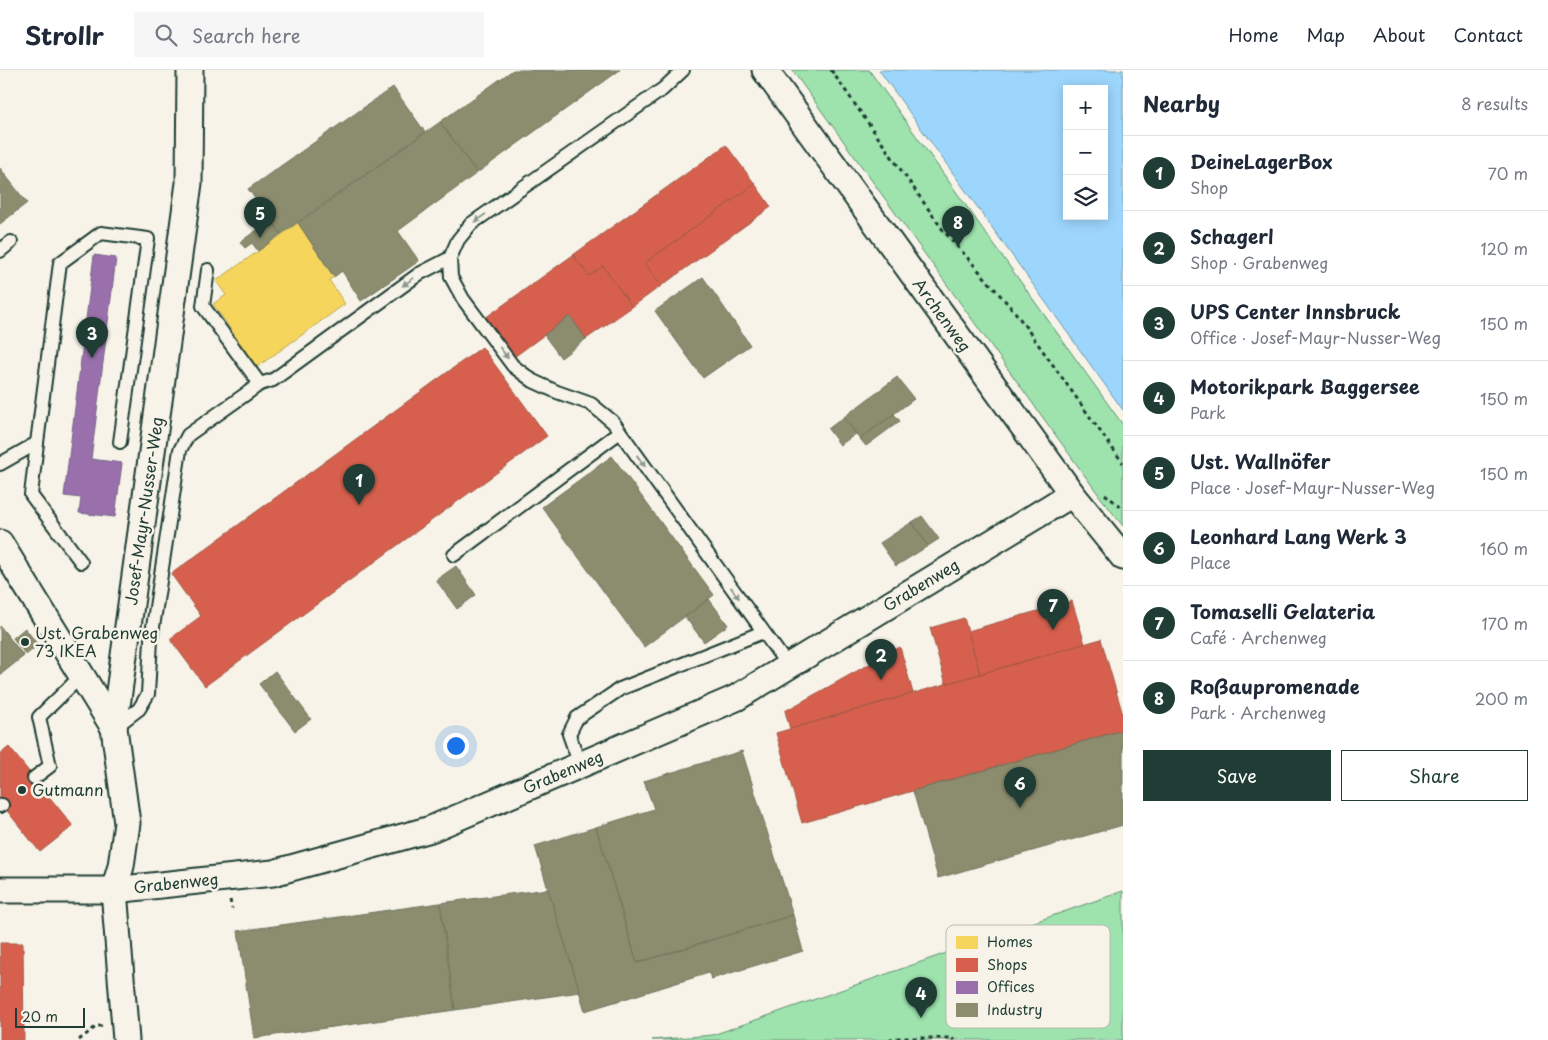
<!DOCTYPE html>
<meta charset="utf-8">
<style>
:root{--surface:#fff;--page:#f6f6f7;--text:#1f2937;--muted:#747a83;--line:#e0e1e3;--accent:#1f3d34}
body{margin:0;font-family:"Playpen Sans",sans-serif;background:var(--page);color:var(--text)}
.controls{position:absolute;right:15px;top:15px;display:grid;overflow:hidden;border-radius:0px;box-shadow:0 2px 12px #0003}
.controls button{width:45px;height:45px;display:grid;place-items:center;padding:0;border:0;border-bottom:1px solid var(--line);background:var(--surface);color:var(--text);font:25px sans-serif}
.scale{position:absolute;left:15px;bottom:12px;width:70px;box-sizing:border-box;padding-left:5px;border:2px solid #1f3d34;border-top:0;font-size:14px;line-height:18px;white-space:nowrap;color:#1f3d34;-webkit-text-stroke:4px #f7f3e8;paint-order:stroke}
.you{position:absolute;left:455px;top:675px;width:18px;height:18px;margin:-12px;border:4px solid #fff;border-radius:50%;background:#1a73e8;box-shadow:0 0 0 8px #1a73e833}
.badge{display:grid;place-items:center;width:32px;height:32px;border-radius:50%;background:var(--accent);color:#fff;font-size:16px;font-weight:700}
.pin{position:absolute;translate:-50% -41px;filter:drop-shadow(0 1px 2px #0008)}
.pin::after{content:'';position:absolute;top:26px;width:18px;height:15px;background:inherit;clip-path:polygon(0 0,100% 0,50% 100%)}
.list{margin:0;padding:0;list-style:none}
h2{display:flex;justify-content:space-between;align-items:center;height:65px;margin:0;padding:0 20px;font-size:21px}
h2 small{font-size:16px;font-weight:400;color:var(--muted)}
.list li{display:grid;grid-template-columns:32px 1fr auto;gap:15px;align-items:center;box-sizing:border-box;height:75px;padding:0 20px;border-top:1px solid var(--line)}
.list b{display:block;font-size:19px;white-space:nowrap}
.list p{margin:0;font-size:16px;white-space:nowrap;color:var(--muted)}
.list em{font-size:16px;font-style:normal;color:var(--muted)}
.actions{display:flex;gap:10px;padding:15px 20px}
.actions a{flex:1;padding:11px 0;border:1px solid var(--accent);border-radius:0px;text-align:center;font-size:18px;color:var(--accent)}
.actions .main{background:var(--accent);color:#fff}
.icon{flex:none;width:28px;height:28px;fill:none;stroke:currentColor;stroke-width:2;stroke-linecap:round;stroke-linejoin:round}
.map{position:relative;flex:none;width:1123px;height:970px;overflow:hidden}
header{display:flex;align-items:center;gap:30px;box-sizing:border-box;height:70px;padding:0 25px;background:var(--surface);border-bottom:1px solid var(--line)}
header strong{font-size:24px}
nav{display:flex;gap:28px;margin-inline-start:auto;font-size:18px}
.search{width:350px;height:45px;background:var(--page);display:flex;align-items:center;gap:12px;box-sizing:border-box;padding:0 18px;border-radius:0px;color:var(--muted);font-size:19px}
main{display:flex}
aside{flex:1;background:var(--surface)}
.map>svg:first-child{display:block}
.green{fill:#9ee2ad;stroke:#5e9070}
.water{fill:#9dd6fd;stroke:#6b99ad;fill-rule:evenodd}
.homes{fill:#f6d55c;stroke:#b6a750}
.shops{fill:#d6604d;stroke:#9f5646}
.offices{fill:#9970ab;stroke:#746187}
.industry{fill:#8c8c6e;stroke:#6b745d}
.lines{fill:none;stroke-linecap:round;stroke-linejoin:round}
.service-casing{stroke:#1f3d34;stroke-width:16}
.minor-casing{stroke:#1f3d34;stroke-width:29}
.path{stroke:#1f3d34;stroke-width:3;stroke-dasharray:4 4;stroke-linecap:butt}
.service{stroke:#f7f3e8;stroke-width:12}
.minor{stroke:#f7f3e8;stroke-width:25}
.oneway{fill:#8b988e}
.poi-dot{fill:#1f3d34;stroke:#f7f3e8;stroke-width:2}
.labels{text-anchor:middle;stroke-width:5;stroke-linejoin:round;paint-order:stroke}
.street-label{font-size:16px;fill:#1f3d34;stroke:#f7f3e8}
.poi-label{font-size:16px;fill:#1f3d34;stroke:#f7f3e8;text-anchor:start}
.key{fill:#f7f3e8;stroke:#b6bcb2;stroke-width:1}
.key-label{font-size:14px;fill:#1f3d34}
</style>
<header>
<strong>Strollr</strong>
<div class="search"><svg class="icon" aria-label="search" viewBox="0 0 24 24"><circle cx="10" cy="10" r="6"/><path d="M15 15l6 6"/></svg>Search here</div>
<nav><a>Home</a><a>Map</a><a>About</a><a>Contact</a></nav>
</header>
<main>
<div class="map">
<svg width="1123" height="970" viewBox="0 0 1123 970">
<rect width="100%" height="100%" fill="#f7f3e8"/>
<filter id="ink" filterUnits="userSpaceOnUse"><feTurbulence type="fractalNoise" baseFrequency=".02" numOctaves="2"/><feDisplacementMap in="SourceGraphic" scale="10" xChannelSelector="R" yChannelSelector="G"/><feConvolveMatrix kernelMatrix="1 2 1 2 8 2 1 2 1" color-interpolation-filters="sRGB"/></filter>
<g filter="url(#ink)">
<g class="green">
<path d="M792,0h77l254,355v101l-22,-28z"/>
<path d="M1123,821v149h-471l61,-5z"/>
</g>
<path class="water" d="M879,0h244v340zM1067,19h37v127h-37z"/>
<path class="homes" d="M298,153l36,54 -5,3 16,24 -88,63 -44,-63 13,-9 -10,-14z"/>
<g class="shops">
<path d="M726,75l29,39 -110,79 16,23 -29,21 -29,-41 -14,10 -16,-21z"/>
<path d="M755,114l16,23 -110,79 -16,-23z"/>
<path d="M573,185l16,21 14,-10 29,41 -46,32 -16,-23 -56,41 -29,-39z"/>
<path d="M482,277l65,89 -342,250 -35,-47 31,-23 -30,-42z"/>
<path d="M1072,531l13,43 -105,30 -12,-43z"/>
<path d="M964,548l16,56 -34,10 -16,-56z"/>
<path d="M1101,569l22,76v15l-321,93 -26,-90z"/>
<path d="M900,577l13,46 -123,36 -5,-18z"/>
<path d="M9,677l64,79 -33,26 -40,-50v-48z"/>
<path d="M0,873h23l1,97h-24z"/>
</g>
<path class="offices" d="M94,185l22,3 -25,201 31,4 -7,54 -36,-4 2,-15 -17,-2z"/>
<g class="industry">
<path d="M513,0h107l-143,103 -37,-51z"/>
<path d="M393,17l32,45 -144,102 -33,-45z"/>
<path d="M440,52l37,51 -79,58 21,30 -58,40 -19,-30 -8,6 -36,-54z"/>
<path d="M0,98l27,35 -27,21z"/>
<path d="M271,150l10,14 -23,17 -6,-8 -7,5 -5,-6z"/>
<path d="M703,207l47,68 -47,33 -48,-67z"/>
<path d="M570,246l16,23 -25,19 -17,-23z"/>
<path d="M897,307l17,22 -54,40 -16,-22z"/>
<path d="M894,344l6,7 -34,25 -6,-7z"/>
<path d="M844,347l12,17 -16,11 -12,-16z"/>
<path d="M612,386l102,139 -70,52 -102,-140z"/>
<path d="M922,446l17,23 -11,7 -16,-24z"/>
<path d="M912,452l16,24 -32,20 -16,-23z"/>
<path d="M456,496l20,29 -19,14 -21,-29z"/>
<path d="M709,529l19,26 -24,17 -19,-25z"/>
<path d="M0,556l24,30 -24,19z"/>
<path d="M25,558l13,17 -12,10 -13,-17z"/>
<path d="M275,601l36,48 -16,12 -36,-47z"/>
<path d="M1123,660v95l-185,53 -25,-87z"/>
<path d="M742,681l51,164 -156,48 -41,-136 58,-18 -10,-28z"/>
<path d="M596,757l41,136 156,-48 10,36 -92,28 -2,-6 -124,38 -50,-165z"/>
<path d="M548,819l32,103 -125,18 -15,-107z"/>
<path d="M440,833l15,107 -201,28 -16,-107z"/>
</g>
<g class="lines">
<defs>
<g id="service">
<path d="M683,0l-20,19 -192,135 -13,16 -8,18 1,19 12,22 50,67 20,15 24,11 34,12 22,18 175,244"/>
<path d="M0,181l11,-9"/>
<path d="M260,314l13,-4 146,-106 31,-16"/>
<path d="M37,373l-6,52 50,67"/>
<path d="M0,394l37,-21 23,-180 41,-30 47,6 -28,203"/>
<path d="M454,485l166,-123"/>
<path d="M114,658l25,-19 9,-15 3,-54 29,-190 8,-15 72,-51 -57,-78 5,-36"/>
<path d="M580,695l-11,-31 8,-16 43,-29 143,-57"/>
<path d="M34,708l16,-12 -11,-49 43,-42"/>
<path d="M0,736l2,-1"/>
</g>
<g id="minor">
<path d="M765,0l307,424 51,63"/>
<path d="M0,473l114,185"/>
<path d="M0,820h114l159,-17 158,-44 305,-131 336,-204"/>
<path d="M126,970l-12,-150 7,-24 6,-43 -13,-95 75,-545 1,-113"/>
</g>
</defs>
<use href="#service" class="service-casing"/>
<use href="#minor" class="minor-casing"/>
<g class="path">
<path d="M831,0l112,160 72,82 108,151"/>
<path d="M1105,424l18,15"/>
<path d="M230,830l2,9"/>
<path d="M79,970l18,-14h5"/>
<path d="M889,970l4,-2h58l3,2"/>
</g>
<use href="#service" class="service"/>
<use href="#minor" class="minor"/>
</g>
<defs><path id="oneway-solid" d="M-6-.8H1V-3.2L6.5 0L1 3.2V.8H-6Z" transform="scale(1.25)"/></defs>
<g class="oneway">
<use href="#oneway-solid" transform="translate(480 148) rotate(145)"/>
<use href="#oneway-solid" transform="translate(408 212) rotate(144)"/>
<use href="#oneway-solid" transform="translate(504 283) rotate(53)"/>
<use href="#oneway-solid" transform="translate(641 391) rotate(54)"/>
<use href="#oneway-solid" transform="translate(735 523) rotate(54)"/>
</g>
</g>
<g class="poi-dot">
<circle cx="25" cy="572" r="5"/>
<circle cx="22" cy="720" r="5"/>
</g>
<g class="labels">
<g class="street-label">
<text transform="translate(942 245) rotate(54)" y="6">Archenweg</text>
<text transform="translate(144 441) rotate(-82)" y="6">Josef-Mayr-Nusser-Weg</text>
<text transform="translate(921 515) rotate(-31)" y="6">Grabenweg</text>
<text transform="translate(563 702) rotate(-23)" y="6">Grabenweg</text>
<text transform="translate(176 813) rotate(-6)" y="6">Grabenweg</text>
</g>
<g class="poi-label">
<text x="35" y="569">Ust. Grabenweg<tspan x="35" dy="18">73 IKEA</tspan></text>
<text x="32" y="726">Gutmann</text>
</g>
</g>
<rect x="946" y="855" width="164" height="103" rx="8" class="key"/>
<rect x="956" y="866" width="22" height="13" fill="#f6d55c"/>
<rect x="956" y="888" width="22" height="14" fill="#d6604d"/>
<rect x="956" y="911" width="22" height="13" fill="#9970ab"/>
<rect x="956" y="933" width="22" height="14" fill="#8c8c6e"/>
<g class="key-label">
<text x="987" y="877">Homes</text>
<text x="987" y="900">Shops</text>
<text x="987" y="922">Offices</text>
<text x="987" y="945">Industry</text>
</g>
</svg>
<div class="controls">
<button>+</button>
<button>−</button>
<button><svg class="icon" aria-label="layers" viewBox="0 0 24 24"><path d="M12 4l9 5-9 5-9-5zM3 14l9 5 9-5"/></svg></button>
</div>
<div class="scale">20 m</div>
<div class="you"></div>
<div class="pin badge" style="left:359px;top:435px">1</div>
<div class="pin badge" style="left:881px;top:610px">2</div>
<div class="pin badge" style="left:92px;top:288px">3</div>
<div class="pin badge" style="left:921px;top:948px">4</div>
<div class="pin badge" style="left:260px;top:168px">5</div>
<div class="pin badge" style="left:1020px;top:738px">6</div>
<div class="pin badge" style="left:1053px;top:560px">7</div>
<div class="pin badge" style="left:958px;top:177px">8</div>
</div>
<aside>
<h2>Nearby<small>8 results</small></h2>
<ul class="list">
<li><span class="badge">1</span><div><b>DeineLagerBox</b><p>Shop</p></div><em>70 m</em></li>
<li><span class="badge">2</span><div><b>Schagerl</b><p>Shop · Grabenweg</p></div><em>120 m</em></li>
<li><span class="badge">3</span><div><b>UPS Center Innsbruck</b><p>Office · Josef-Mayr-Nusser-Weg</p></div><em>150 m</em></li>
<li><span class="badge">4</span><div><b>Motorikpark Baggersee</b><p>Park</p></div><em>150 m</em></li>
<li><span class="badge">5</span><div><b>Ust. Wallnöfer</b><p>Place · Josef-Mayr-Nusser-Weg</p></div><em>150 m</em></li>
<li><span class="badge">6</span><div><b>Leonhard Lang Werk 3</b><p>Place</p></div><em>160 m</em></li>
<li><span class="badge">7</span><div><b>Tomaselli Gelateria</b><p>Café · Archenweg</p></div><em>170 m</em></li>
<li><span class="badge">8</span><div><b>Roßaupromenade</b><p>Park · Archenweg</p></div><em>200 m</em></li>
</ul>
<div class="actions"><a class="main">Save</a><a>Share</a></div>
</aside>
</main>
